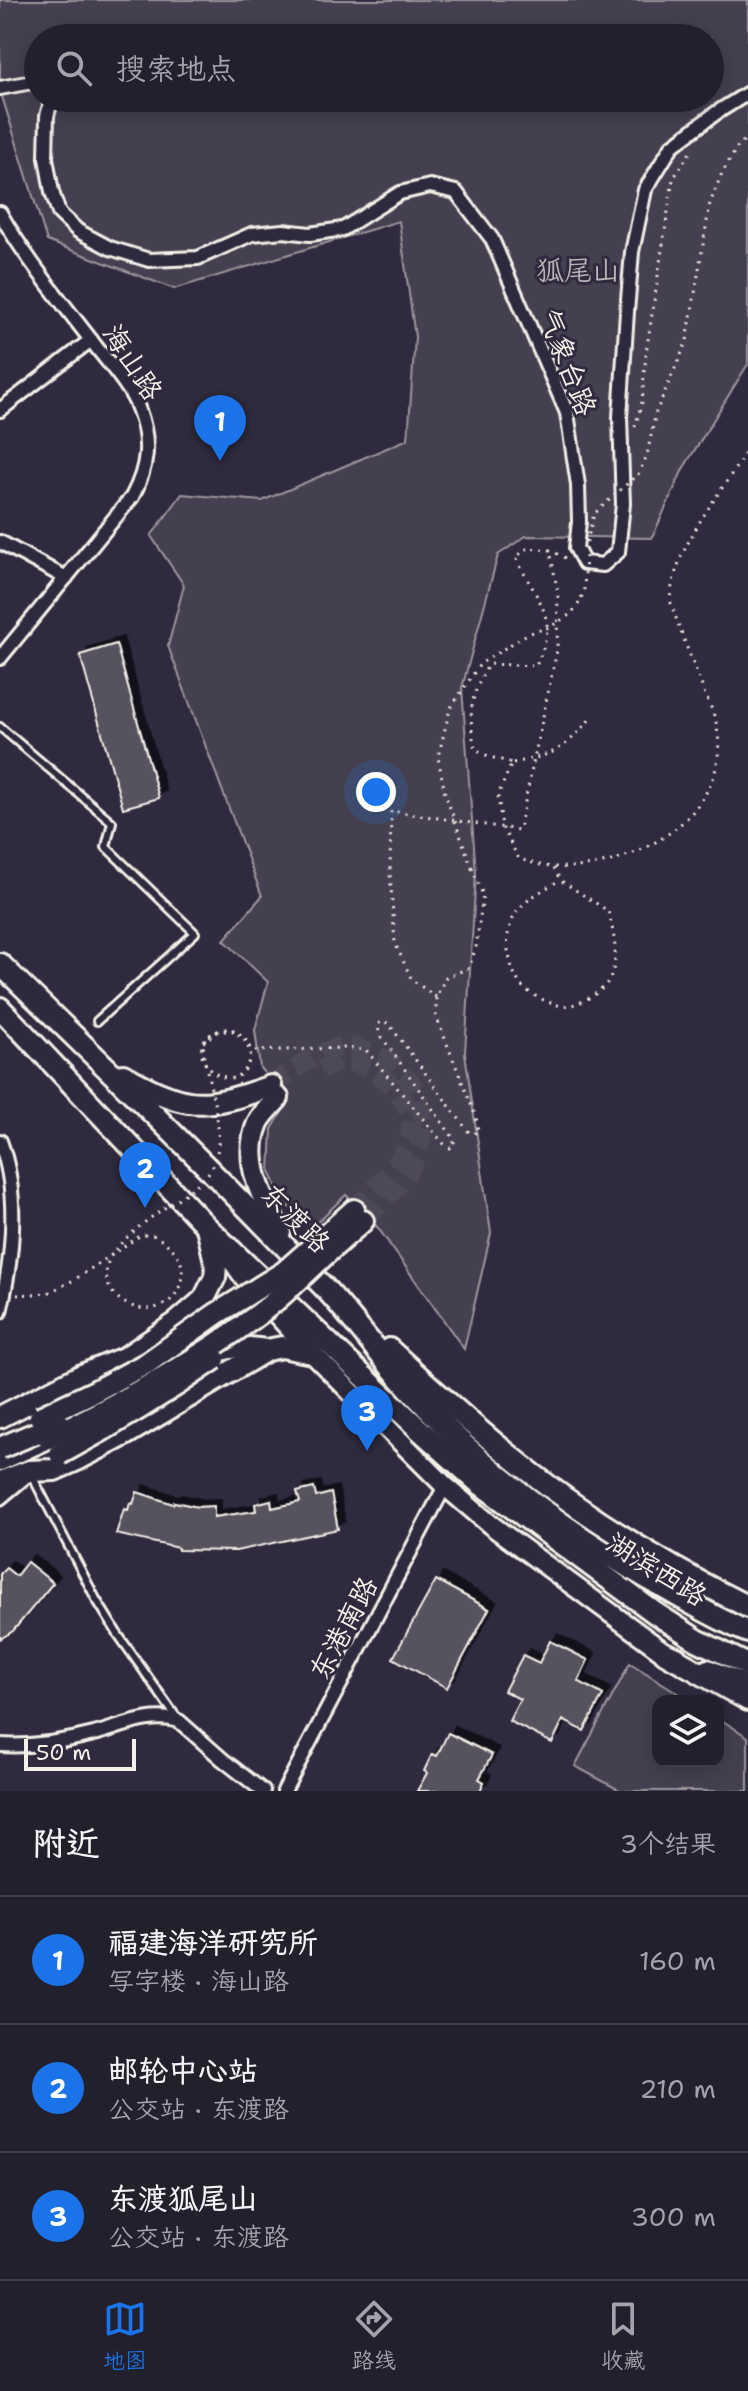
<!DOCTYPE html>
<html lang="zh">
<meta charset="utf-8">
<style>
:root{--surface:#23202e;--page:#2b2836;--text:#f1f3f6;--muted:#a3a3aa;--line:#403e4a;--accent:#1a73e8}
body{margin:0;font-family:"Shantell Sans","LXGW WenKai TC",sans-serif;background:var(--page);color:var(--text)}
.controls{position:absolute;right:24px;bottom:24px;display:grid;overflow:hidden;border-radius:16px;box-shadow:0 4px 20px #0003}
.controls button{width:72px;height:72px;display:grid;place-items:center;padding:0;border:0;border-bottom:2px solid var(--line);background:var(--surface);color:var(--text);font:40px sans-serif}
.scale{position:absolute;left:24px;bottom:20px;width:112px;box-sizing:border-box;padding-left:8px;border:4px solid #f4f1e8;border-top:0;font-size:22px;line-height:28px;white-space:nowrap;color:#f4f1e8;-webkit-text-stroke:6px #2f2a3d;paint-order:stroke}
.you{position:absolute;left:376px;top:792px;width:28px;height:28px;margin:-20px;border:6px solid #fff;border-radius:50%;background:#1a73e8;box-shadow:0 0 0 12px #1a73e833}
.badge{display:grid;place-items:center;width:52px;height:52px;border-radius:50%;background:var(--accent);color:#fff;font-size:26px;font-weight:700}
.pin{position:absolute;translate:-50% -66px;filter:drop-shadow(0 2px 4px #0008)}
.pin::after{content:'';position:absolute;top:42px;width:28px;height:24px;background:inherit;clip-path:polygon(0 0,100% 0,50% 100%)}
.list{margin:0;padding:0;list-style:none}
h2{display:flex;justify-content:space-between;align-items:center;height:104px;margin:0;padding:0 32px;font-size:34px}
h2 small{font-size:26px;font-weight:400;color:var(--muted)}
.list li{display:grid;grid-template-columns:52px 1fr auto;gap:24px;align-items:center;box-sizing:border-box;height:128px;padding:0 32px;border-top:2px solid var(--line)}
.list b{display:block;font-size:30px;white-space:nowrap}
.list p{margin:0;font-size:26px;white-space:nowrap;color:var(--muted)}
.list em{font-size:26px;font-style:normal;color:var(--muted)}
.icon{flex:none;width:44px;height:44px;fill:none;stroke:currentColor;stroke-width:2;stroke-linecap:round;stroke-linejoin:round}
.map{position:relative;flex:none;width:748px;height:1791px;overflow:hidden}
.search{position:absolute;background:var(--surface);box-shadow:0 4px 20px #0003;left:24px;right:24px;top:24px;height:88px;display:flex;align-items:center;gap:20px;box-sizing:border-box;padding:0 28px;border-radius:44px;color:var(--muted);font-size:30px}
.sheet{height:488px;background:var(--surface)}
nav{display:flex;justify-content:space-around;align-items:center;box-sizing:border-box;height:112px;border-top:2px solid var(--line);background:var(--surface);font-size:22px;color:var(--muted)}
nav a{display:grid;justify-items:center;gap:4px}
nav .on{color:var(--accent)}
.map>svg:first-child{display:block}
.green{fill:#454050;stroke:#9c989c;stroke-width:2;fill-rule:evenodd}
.building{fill:#56525f;stroke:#f4f1e8;stroke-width:2;filter:url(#shadow)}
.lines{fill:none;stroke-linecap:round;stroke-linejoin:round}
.primary-tunnel{stroke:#4d4857;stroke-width:20;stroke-dasharray:20 10;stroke-linecap:butt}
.service-casing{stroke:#f4f1e8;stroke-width:12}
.minor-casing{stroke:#f4f1e8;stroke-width:18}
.secondary-casing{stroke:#f4f1e8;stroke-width:24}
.primary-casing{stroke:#f4f1e8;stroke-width:26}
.path{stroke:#f4f1e8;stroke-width:3;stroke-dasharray:2 6;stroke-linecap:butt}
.service{stroke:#2f2a3d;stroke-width:6}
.minor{stroke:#2f2a3d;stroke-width:12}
.secondary{stroke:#2f2a3d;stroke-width:18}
.primary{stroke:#2f2a3d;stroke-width:20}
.primary-bridge-casing{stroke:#f4f1e8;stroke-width:26;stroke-linecap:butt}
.path-bridge{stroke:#f4f1e8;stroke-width:3;stroke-dasharray:2 6;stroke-linecap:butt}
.primary-bridge{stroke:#2f2a3d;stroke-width:20}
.labels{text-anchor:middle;stroke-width:6;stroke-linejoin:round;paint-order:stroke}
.park-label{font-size:28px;fill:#b7b3b3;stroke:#2f2a3d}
.street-label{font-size:28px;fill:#f4f1e8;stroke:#2f2a3d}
</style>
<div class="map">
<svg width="748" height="1791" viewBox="0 0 748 1791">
<defs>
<filter id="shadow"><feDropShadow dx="7" dy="-7" stdDeviation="0" flood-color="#0009"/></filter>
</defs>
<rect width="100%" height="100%" fill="#2f2a3d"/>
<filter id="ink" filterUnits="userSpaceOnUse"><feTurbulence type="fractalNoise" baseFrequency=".0125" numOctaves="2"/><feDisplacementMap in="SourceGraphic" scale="16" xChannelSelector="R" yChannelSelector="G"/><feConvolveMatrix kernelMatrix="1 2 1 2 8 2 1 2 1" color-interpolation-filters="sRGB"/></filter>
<g filter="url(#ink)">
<g class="green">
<path d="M0,0h748v364l-65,105 -31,69 -126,-2 -28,19 -36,133 14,185 -11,180 26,180 -27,116 -86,-121 -32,-33 -34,32 -29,-25 -13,-31 2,-42 16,-27 -28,-34 -5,-38 13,-48 -44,-42 38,-44 -94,-250 16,-61 -33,-49 31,-42 80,7 146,-62 7,-102 -16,-116 -225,68 -127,-48 -47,-151zM38,38h672v60h-672z"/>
<path d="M630,1663l61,38h-33v60h60v-43l30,19v54h-127l-46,-25z"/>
</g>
<g class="building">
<path d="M116,644l43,154 -36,10 -43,-153z"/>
<path d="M314,1488l2,9 15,-4 7,36 -102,22 -58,-1v-2l-62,-14 8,-25 4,1 2,-7 3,1 4,-12 36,12 1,-2 24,5 16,-1v11l42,-6 -1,-7 16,-4 1,8 28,-6 -3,-10z"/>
<path d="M27,1562l26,21 -40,48 -13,8v-65l6,-6 10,8z"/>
<path d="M436,1580l53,29 -42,79 -54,-30z"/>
<path d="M550,1641l38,19 -10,21 25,14 -19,36 -21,-11 -11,23 -43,-22 11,-22 -16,-8 19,-36 16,8z"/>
<path d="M448,1733l44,22 -13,24 5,3 -4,9h-63l10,-18 -3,-2 8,-17 5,2z"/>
</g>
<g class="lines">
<g class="primary-tunnel">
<path d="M321,1070c6,-3 16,-9 23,-9 29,0 72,39 67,69 -4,30 -37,59 -57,80"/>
<path d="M271,1086c20,-14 49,-38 75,-39 7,-1 17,4 23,6 48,15 67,63 45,107 -12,24 -32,42 -51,61"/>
</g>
<defs>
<g id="service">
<path d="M0,727l112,95 -6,25 89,86 -98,88"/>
<path d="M31,1474l65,125 21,34 60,85"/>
</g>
<g id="minor">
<path d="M0,88l32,-6 6,3"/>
<path d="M52,98l-5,18 -1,42 6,34 7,21 19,18 32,17 39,12 49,-2 54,-24 31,-3 27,3 33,-5 57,-36 30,-7 26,6 36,47 75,174 11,72 1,37 -3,26 8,15 19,2 15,-13 5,-48 -3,-87 7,-105 5,-60 13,-62 27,-44 44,-33 32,-20"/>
<path d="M0,213c27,48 63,90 97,135 14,18 33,39 41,60 13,33 10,59 -6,89l-132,161"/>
<path d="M0,410l91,-70"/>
<path d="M0,542l66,36"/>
<path d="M0,1141c20,54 13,116 0,171"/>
<path d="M0,1498l25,-21"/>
<path d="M0,1745c32,2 63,-3 94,-11 28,-7 56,-22 85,-13l43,38 41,32"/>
<path d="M284,1791l161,-305"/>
</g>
<g id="secondary">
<path d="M228,1255l21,29 63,69 133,133 46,39 174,128 12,4"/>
<path d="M708,1669l40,16"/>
</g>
<g id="primary">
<path d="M0,964c107,104 214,208 317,316 30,30 54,65 82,97 73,85 162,152 258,207 30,17 59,35 91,48"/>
<path d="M0,1008l207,219 214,204 58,52 176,130 42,27 51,25"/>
<path d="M123,1075c20,10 43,24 66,27 26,4 57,-7 82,-16"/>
<path d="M278,1098c-6,7 -16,16 -20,25 -16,38 5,76 22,109"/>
<path d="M327,1234l27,-24"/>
<path d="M337,1244l26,-23"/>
<path d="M389,1349c37,34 75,69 114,101 74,62 159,114 245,157"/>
<path d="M207,1357c20,-13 37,-10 60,-7"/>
<path d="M0,1417l82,-42 44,-18 50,-34 28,-24 11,-22 1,-11 -9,-39"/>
<path d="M0,1460l48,-22"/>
<path d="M0,1482l29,-11 25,-1 25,-11 46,-24 142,-85 15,-3 30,6"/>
<path d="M665,1653l83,47"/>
</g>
</defs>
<use href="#service" class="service-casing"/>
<use href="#minor" class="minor-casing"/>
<use href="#secondary" class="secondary-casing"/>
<use href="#primary" class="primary-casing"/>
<g class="path">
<path d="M635,427l7,-25 4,-49 27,-174 20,-31"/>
<path d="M565,558l-15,-8 -22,-2 -12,9c8,21 32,49 31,71 0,13 -6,26 -11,38l-47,-2c-19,31 -21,50 -14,85l15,8 22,6 -14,32 4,32 17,32c12,3 24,8 36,8 77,5 178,-52 162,-140 -2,-12 -8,-24 -13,-35 -11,-30 -24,-60 -34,-92 5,-56 50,-104 78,-152"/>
<path d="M513,763c40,-8 50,-12 77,-44"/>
<path d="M472,868l11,27 -7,52 -7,21 -23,9 -10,20v19l40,101 2,14"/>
<path d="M554,868l6,12 48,31c6,22 13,51 -1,72 -8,11 -30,23 -43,23 -13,-1 -36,-12 -44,-22 -6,-9 -9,-18 -11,-29 -4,-15 0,-34 10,-46 11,-13 28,-21 41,-29"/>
<path d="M436,997l-24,-17 -17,-37 -5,-70 1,-62 128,19 38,-180 1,-56 -8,-44"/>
<path d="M17,1295l31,-2 26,-13 67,-45h12"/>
</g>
<use href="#service" class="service"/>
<use href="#minor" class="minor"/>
<use href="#secondary" class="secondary"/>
<use href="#primary" class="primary"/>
<defs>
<g id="primary-bridge">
<path d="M40,1417l55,-26 52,-28 69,-49 68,-42 43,-38"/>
<path d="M48,1438c73,-35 146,-75 211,-124 28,-21 52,-47 78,-70"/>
<path d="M0,1448l59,-25"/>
<path d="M60,1454c54,-29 105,-60 155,-95"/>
</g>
</defs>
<use href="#primary-bridge" class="primary-bridge-casing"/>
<g class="path-bridge">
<path d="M472,868l-27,-74 -7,-37 12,-48 30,-45 47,-30 23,-7 21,-13 9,-12 4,-13 3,-48 7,-27 45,-41 8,-18 9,-43 31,-71 23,-138 12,-30 16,-27 10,-9"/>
<path d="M153,1235c16,9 32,21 29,42 -9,55 -89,31 -74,-15 6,-15 21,-26 32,-36 21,-17 45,-30 64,-48 32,-31 1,-97 -2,-135l15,-11 16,-2 12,11 6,12c-2,7 -4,17 -11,22 -22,15 -55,-24 -29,-41 28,-17 60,22 22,45 -26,-5 -34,-15 -28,-41 24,-16 35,-10 48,13l92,-3 21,2 77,93 7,5 4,-2v-7l-75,-106 -1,-9 5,-3 6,3 79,107 6,3 4,-3"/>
</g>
<use href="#primary-bridge" class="primary-bridge"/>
</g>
</g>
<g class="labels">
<g class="park-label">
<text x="578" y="280">狐尾山</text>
</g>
<g class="street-label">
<text transform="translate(133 362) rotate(57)" y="10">海山路</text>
<text transform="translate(568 362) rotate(69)" y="10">气象台路</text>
<text transform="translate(296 1218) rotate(45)" y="10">东渡路</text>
<text transform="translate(657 1569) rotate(32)" y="10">湖滨西路</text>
<text transform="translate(343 1628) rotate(-62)" y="10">东港南路</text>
</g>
</g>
</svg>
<div class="controls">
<button><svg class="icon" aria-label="layers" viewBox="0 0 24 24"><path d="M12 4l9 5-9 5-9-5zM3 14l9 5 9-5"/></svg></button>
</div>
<div class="scale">50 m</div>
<div class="you"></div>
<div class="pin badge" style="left:220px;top:461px">1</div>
<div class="pin badge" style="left:145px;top:1208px">2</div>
<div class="pin badge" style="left:367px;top:1451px">3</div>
<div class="search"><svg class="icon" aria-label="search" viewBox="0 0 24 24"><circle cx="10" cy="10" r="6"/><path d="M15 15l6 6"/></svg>搜索地点</div>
</div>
<section class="sheet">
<h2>附近<small>3个结果</small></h2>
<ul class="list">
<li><span class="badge">1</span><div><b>福建海洋研究所</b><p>写字楼 · 海山路</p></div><em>160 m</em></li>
<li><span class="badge">2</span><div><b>邮轮中心站</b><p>公交站 · 东渡路</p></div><em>210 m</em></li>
<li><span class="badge">3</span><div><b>东渡狐尾山</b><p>公交站 · 东渡路</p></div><em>300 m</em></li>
</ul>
</section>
<nav>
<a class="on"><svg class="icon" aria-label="map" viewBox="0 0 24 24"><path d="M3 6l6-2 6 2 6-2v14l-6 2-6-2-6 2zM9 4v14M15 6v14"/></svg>地图</a>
<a><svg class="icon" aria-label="directions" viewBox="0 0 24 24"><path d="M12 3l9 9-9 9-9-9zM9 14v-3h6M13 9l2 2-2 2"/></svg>路线</a>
<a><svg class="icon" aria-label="saved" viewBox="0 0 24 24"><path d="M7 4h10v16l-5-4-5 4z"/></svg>收藏</a>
</nav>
